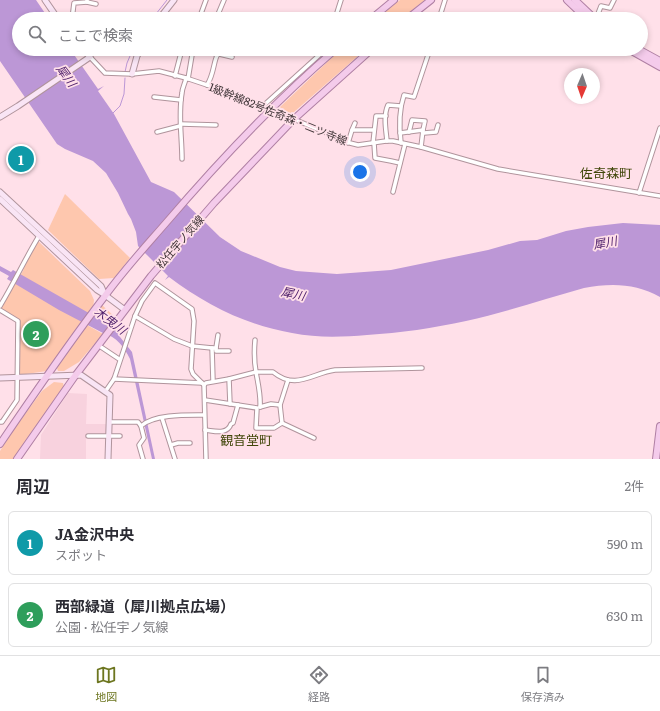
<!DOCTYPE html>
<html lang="ja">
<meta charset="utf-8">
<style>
:root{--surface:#fff;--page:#f7f7f7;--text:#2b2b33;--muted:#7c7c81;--line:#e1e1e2;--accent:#6d7620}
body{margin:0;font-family:Literata,"Noto Sans JP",serif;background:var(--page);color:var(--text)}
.compass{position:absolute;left:564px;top:68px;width:36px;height:36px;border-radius:50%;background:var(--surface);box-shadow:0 2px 6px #0003;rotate:182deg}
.you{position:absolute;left:360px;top:172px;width:14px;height:14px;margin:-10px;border:3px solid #fff;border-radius:50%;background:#1a73e8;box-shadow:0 0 0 6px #1a73e833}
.badge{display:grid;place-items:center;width:26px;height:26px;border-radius:50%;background:var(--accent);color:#fff;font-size:13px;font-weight:700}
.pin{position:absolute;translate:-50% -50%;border:2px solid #fff;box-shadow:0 1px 4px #0006}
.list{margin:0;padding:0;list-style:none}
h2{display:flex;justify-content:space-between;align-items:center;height:52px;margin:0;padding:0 16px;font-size:17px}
h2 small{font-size:13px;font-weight:400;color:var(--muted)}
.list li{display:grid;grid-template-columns:26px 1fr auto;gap:12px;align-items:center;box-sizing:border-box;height:64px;margin:0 8px 8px;padding:0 8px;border:1px solid var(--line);border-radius:6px}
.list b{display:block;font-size:15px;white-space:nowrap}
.list p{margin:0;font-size:13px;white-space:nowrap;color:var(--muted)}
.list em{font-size:13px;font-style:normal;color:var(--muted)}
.icon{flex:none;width:22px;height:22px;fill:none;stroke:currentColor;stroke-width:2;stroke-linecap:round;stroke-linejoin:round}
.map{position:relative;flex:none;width:660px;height:459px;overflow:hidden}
.search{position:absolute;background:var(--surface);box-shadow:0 2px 6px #0003;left:12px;right:12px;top:12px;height:44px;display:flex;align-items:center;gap:10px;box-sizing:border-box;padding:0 14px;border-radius:22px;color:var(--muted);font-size:15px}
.sheet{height:196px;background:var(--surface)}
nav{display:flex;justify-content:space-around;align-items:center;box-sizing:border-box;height:56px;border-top:1px solid var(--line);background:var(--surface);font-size:11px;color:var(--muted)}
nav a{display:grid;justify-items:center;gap:2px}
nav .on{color:var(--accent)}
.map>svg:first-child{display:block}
.built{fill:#f8d2de}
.green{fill:#fec7ae}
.water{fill:#bc97d6}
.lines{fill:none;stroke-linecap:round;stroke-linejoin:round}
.stream{stroke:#bc97d6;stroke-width:1}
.street-casing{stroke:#b0949c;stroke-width:5.5}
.secondary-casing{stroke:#b0949c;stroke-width:7}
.primary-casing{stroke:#b080a4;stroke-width:8}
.street{stroke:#fff;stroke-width:3.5}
.secondary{stroke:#f9e5f5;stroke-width:5}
.primary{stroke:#f4cbeb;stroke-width:6}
.labels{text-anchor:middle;stroke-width:3.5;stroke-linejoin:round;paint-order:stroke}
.street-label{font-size:11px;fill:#403538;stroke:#ffe0e9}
.water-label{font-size:12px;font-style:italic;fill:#50216c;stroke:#ffe0e9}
.quarter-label{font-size:13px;fill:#404609;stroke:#ffe0e9}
</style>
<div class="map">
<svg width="660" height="459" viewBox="0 0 660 459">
<rect width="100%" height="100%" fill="#ffe0e9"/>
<path class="built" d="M68,393l19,1 -1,30h20v9l-20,1v25h-46l1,-24z"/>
<g class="green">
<path d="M400,0h25l-24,19h-25z"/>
<path d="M341,49h25l-72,63 -4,1 -9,-5 -1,-1z"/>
<path d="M65,194l65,64 -16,20 -15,1 -51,-49z"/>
<path d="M38,241l52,50 4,9 -1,9 -46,62 -28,4v-55l-17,-10 -1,-2 22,-37 4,-12z"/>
<path d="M102,305l14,13 -5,7 -16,-10z"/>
<path d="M87,325l16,9 -24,28 -15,9h-6l-1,-3z"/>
<path d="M54,382l9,1 1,4 -50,72h-14v-8l14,-22 28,-38z"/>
</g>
<g class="water">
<path d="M0,0h36l13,19h-30v30h51l28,40 6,-3 -6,5 16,23 37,68 23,10 46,45 21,14 39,16 16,4 41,3 54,-4 97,-20 32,-9 17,-1 29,-9 22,-4 35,-4 37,2v72c-24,-14 -50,-14 -76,-9 -39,11 -78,24 -118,33 -32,7 -66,12 -99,14 -25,2 -50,3 -75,-2 -46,-8 -86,-28 -123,-56l-4,3 3,-4 -30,-30 -2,-14 -5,-13 -3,-5 -10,-21 -12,-20 -13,-12 -28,-12 -8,-5 -57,-83z"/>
<path d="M0,266l11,6 2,-2 104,59 3,8 12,15 23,107h-3l-22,-100c-6,-12 -13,-22 -27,-26l-44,-23 -52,-31 2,-3 -9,-5z"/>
</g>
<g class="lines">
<g class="stream">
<path d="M152,19l15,-19"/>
<path d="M125,72l2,-9 6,-14"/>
<path d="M113,113l7,-7 4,-12 1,-16"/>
</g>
<defs>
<g id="street">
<path d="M87,2l9,2"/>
<path d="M200,15l8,4"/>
<path d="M72,19l2,-16 13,-1v-2"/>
<path d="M199,19l7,-19"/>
<path d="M216,19l8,-19"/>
<path d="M335,19l6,-19"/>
<path d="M439,19l6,-19"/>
<path d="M596,19l5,-13 9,2 4,-8"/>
<path d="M198,49l34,8"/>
<path d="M90,57l15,16 27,1 27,-3 27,7 21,7 56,21 87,37 8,2 28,-4h7l28,6 77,22 162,27"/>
<path d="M175,76l7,-27"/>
<path d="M188,79l5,-30"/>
<path d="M207,85c6,-9 6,-18 9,-27 1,-4 4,-5 4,-9"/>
<path d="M154,97l27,3"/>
<path d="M263,106l63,-57"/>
<path d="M181,124l35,1"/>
<path d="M352,130l3,-7"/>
<path d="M157,132l23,-6"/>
<path d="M409,132l3,-12 13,1 -2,9"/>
<path d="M400,133l23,-3 -2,17"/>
<path d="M424,133l12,-1 2,-7"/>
<path d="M387,141c-1,-11 -4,-25 1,-36l13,1"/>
<path d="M348,143l4,-13h22"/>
<path d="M373,143l3,-27h10"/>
<path d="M374,143l1,15 16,3 9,2"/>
<path d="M401,143c-2,-16 -2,-33 3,-48l10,2 16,-48"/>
<path d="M182,159c0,-22 -4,-44 0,-66 0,-5 3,-9 4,-15"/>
<path d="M393,192l12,-48"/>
<path d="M639,193l21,-65"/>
<path d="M0,306c14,-23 25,-47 39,-70"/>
<path d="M0,310l18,11 -1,79 -15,22h-2"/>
<path d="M135,316l39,23 18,7 20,2"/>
<path d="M255,340c-1,11 -1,21 1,32 2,12 5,23 4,35"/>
<path d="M98,345l21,14"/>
<path d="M216,348v3h13"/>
<path d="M114,379l88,4"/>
<path d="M229,379l1,25"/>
<path d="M213,381l-1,-33h4l2,-13"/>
<path d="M204,385l2,-2 23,-4 27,-7h17c23,19 39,1 62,-2l87,-2"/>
<path d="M105,392l9,-13 21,-63 7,-15 13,-18 37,26 2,12 -3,48 2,5 11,11 2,74"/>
<path d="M205,400l52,8 -1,20h18l8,-5"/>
<path d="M260,407l11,-3 9,1"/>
<path d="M162,418l13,41"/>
<path d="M109,422h29l3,4 3,12 -5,7 4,14"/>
<path d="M282,423l-2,-18 8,-25"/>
<path d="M282,423l32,15"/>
<path d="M141,426c13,-12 46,-11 63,-11"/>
<path d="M205,430c10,1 22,5 26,-6l2,-1 5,-18"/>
<path d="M88,436h32"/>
<path d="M171,445l7,-2h12"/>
</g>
<g id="secondary">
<path d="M45,0l13,19"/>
<path d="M159,19l15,-19"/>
<path d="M132,74l5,-18 4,-7"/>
<path d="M0,117l18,-11 72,-49 -7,-8"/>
<path d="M0,192l101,94 4,9"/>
<path d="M0,199l97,91 8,5 20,15"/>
<path d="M0,378l81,-3 29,20 -2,64"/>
</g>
<g id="primary">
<path d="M567,0l20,19"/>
<path d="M575,0l20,19"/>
<path d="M371,19l23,-19"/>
<path d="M407,19l24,-19"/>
<path d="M628,49l32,18"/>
<path d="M638,49l22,12"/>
<path d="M0,444c34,-50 68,-100 105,-148 18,-25 40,-49 60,-72 53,-62 109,-122 171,-175"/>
<path d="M17,459l58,-83 76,-100 63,-73 80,-84 78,-70"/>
<path d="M656,459l4,-33"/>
</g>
</defs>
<use href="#street" class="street-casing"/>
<use href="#secondary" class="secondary-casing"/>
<use href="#primary" class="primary-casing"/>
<use href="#street" class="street"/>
<use href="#secondary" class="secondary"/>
<use href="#primary" class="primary"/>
</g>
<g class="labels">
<g class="street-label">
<text transform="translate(278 114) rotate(22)" y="4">1級幹線82号佐奇森・二ツ寺線</text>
<text transform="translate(180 242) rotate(-49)" y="4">松任宇ノ気線</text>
</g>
<g class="water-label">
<text transform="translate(66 76) rotate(54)" y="4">犀川</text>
<text transform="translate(605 243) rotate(-10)" y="4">犀川</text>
<text transform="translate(293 294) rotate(12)" y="4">犀川</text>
<text transform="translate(110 321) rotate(37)" y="4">木曳川</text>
</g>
<g class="quarter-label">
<text x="606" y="178">佐奇森町</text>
<text x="246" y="445">観音堂町</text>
</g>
</g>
</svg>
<svg class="compass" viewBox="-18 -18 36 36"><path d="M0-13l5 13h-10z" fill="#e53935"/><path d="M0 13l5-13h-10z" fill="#7c7c81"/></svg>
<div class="you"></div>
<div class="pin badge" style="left:21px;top:159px;background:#0f9aa8">1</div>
<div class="pin badge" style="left:36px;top:334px;background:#2e9e5b">2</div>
<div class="search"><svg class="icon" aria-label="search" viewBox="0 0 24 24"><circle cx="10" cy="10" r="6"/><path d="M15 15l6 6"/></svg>ここで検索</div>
</div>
<section class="sheet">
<h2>周辺<small>2件</small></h2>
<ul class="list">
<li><span class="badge" style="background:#0f9aa8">1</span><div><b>JA金沢中央</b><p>スポット</p></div><em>590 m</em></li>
<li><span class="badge" style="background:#2e9e5b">2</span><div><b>西部緑道（犀川拠点広場）</b><p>公園 · 松任宇ノ気線</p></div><em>630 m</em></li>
</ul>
</section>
<nav>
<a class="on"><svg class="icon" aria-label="map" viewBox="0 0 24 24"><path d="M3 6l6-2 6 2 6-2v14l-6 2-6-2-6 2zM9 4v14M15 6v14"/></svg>地図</a>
<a><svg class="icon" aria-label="directions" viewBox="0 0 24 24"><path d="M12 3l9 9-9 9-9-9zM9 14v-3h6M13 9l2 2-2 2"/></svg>経路</a>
<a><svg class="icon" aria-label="saved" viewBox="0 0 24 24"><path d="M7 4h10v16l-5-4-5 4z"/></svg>保存済み</a>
</nav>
